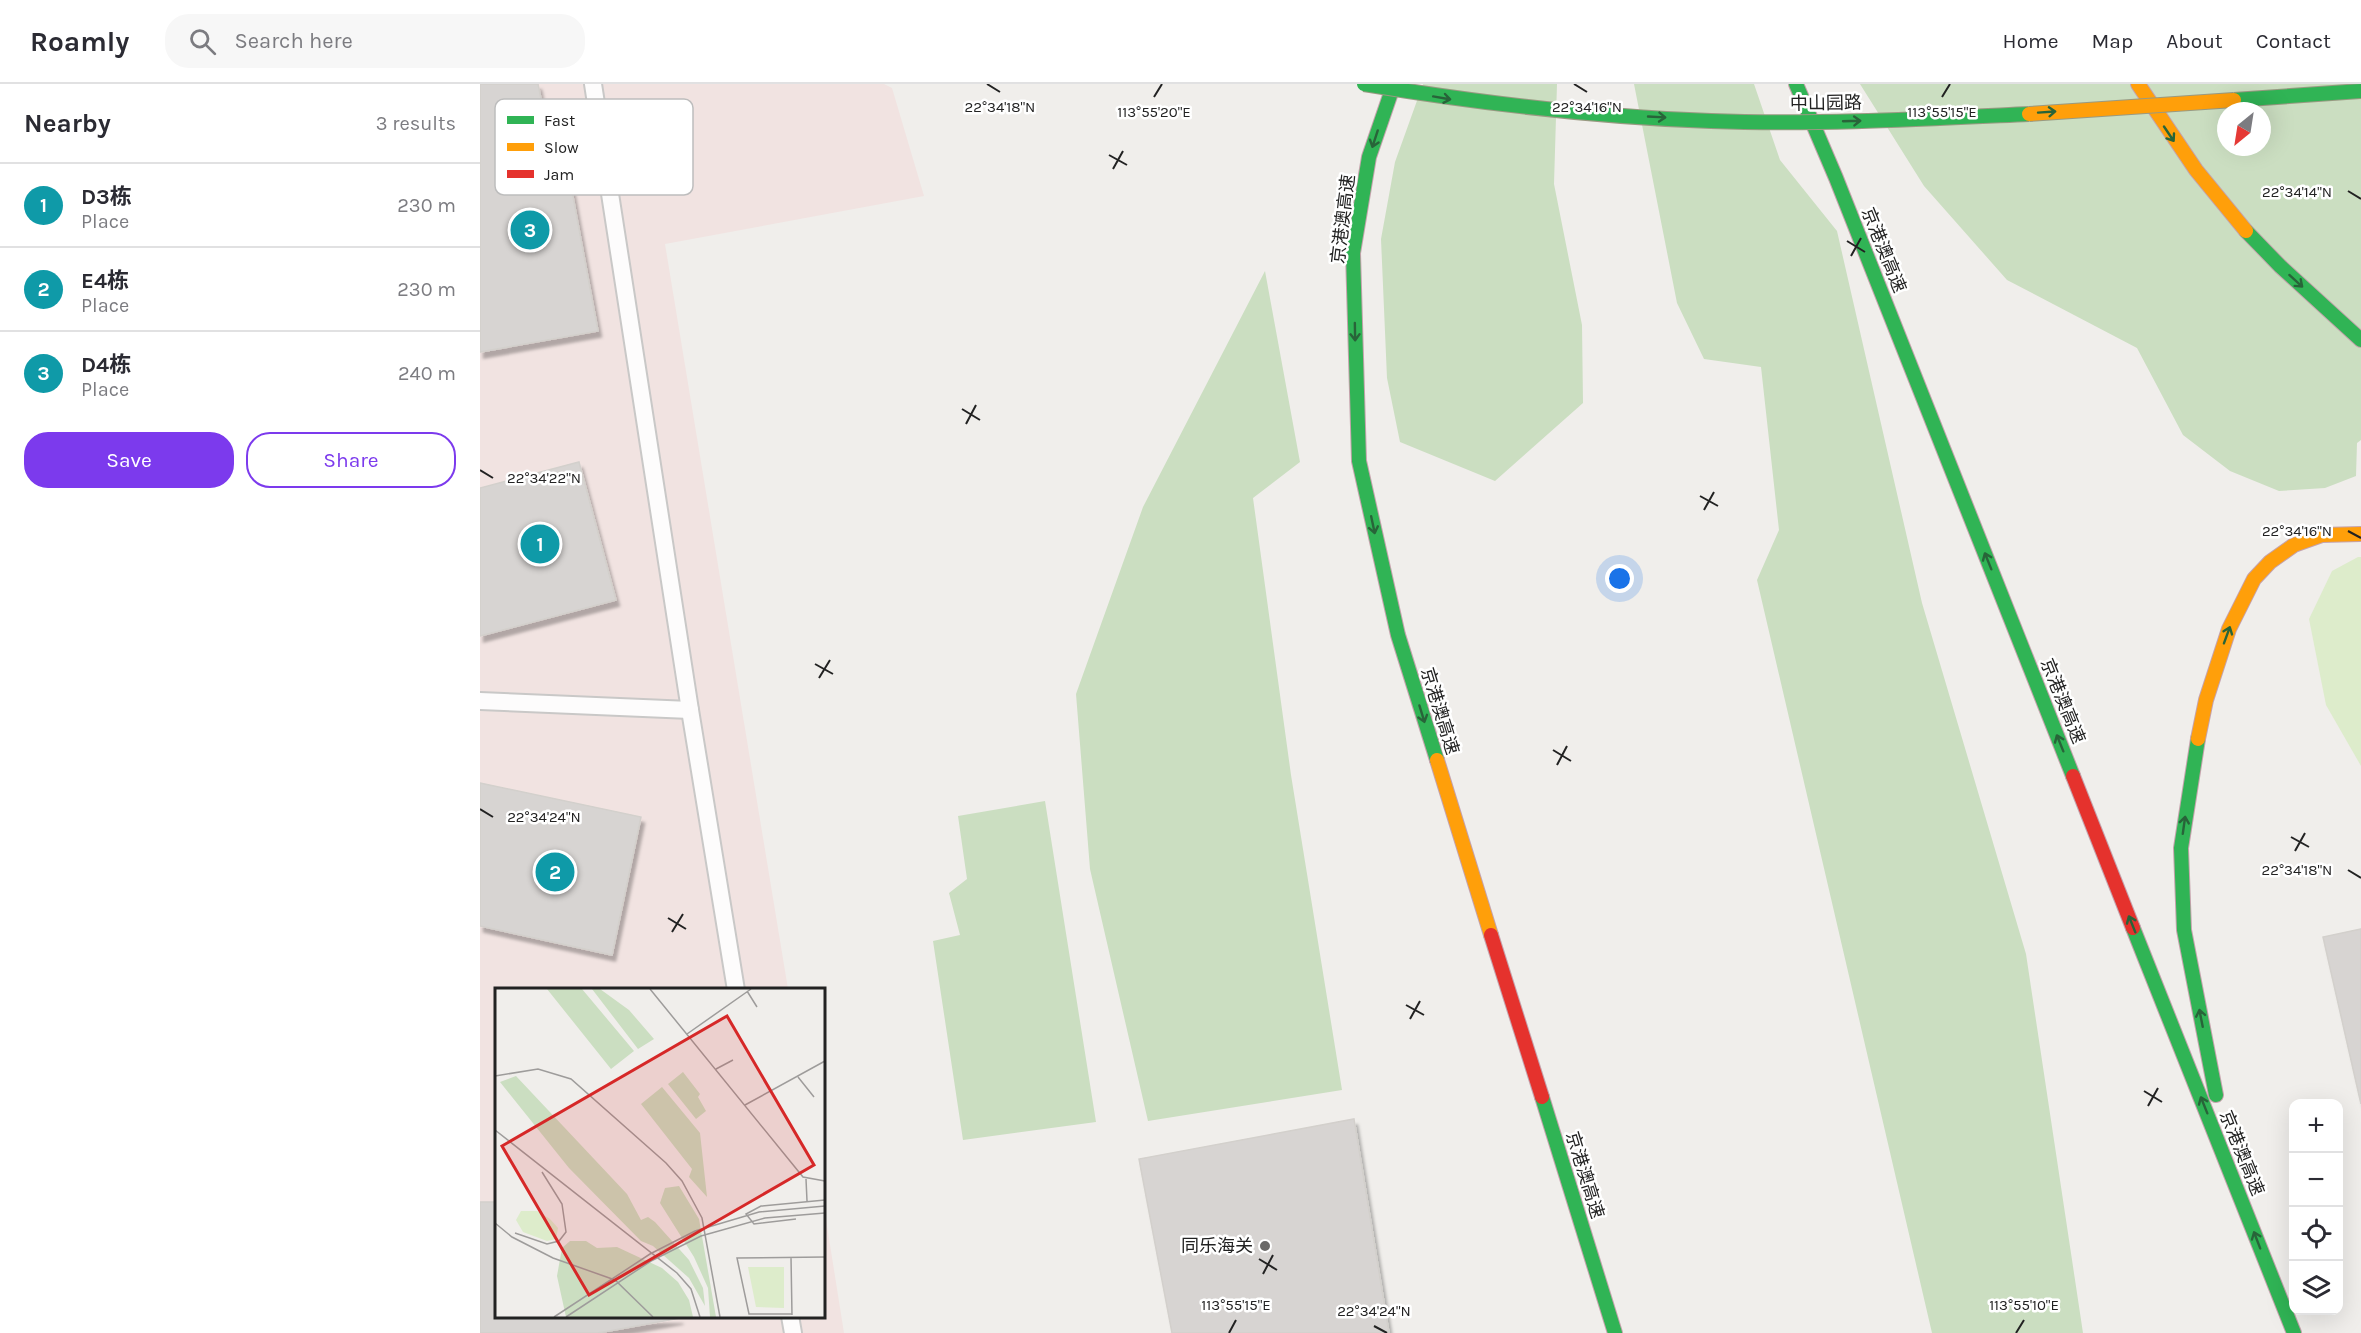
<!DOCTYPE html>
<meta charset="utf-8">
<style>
:root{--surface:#fff;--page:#f7f7f7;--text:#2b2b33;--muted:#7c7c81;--line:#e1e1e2;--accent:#7c3aed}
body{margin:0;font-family:Karla,"Noto Sans SC",sans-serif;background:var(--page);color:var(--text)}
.controls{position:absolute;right:18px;bottom:18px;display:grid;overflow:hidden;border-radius:12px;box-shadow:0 6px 24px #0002}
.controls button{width:54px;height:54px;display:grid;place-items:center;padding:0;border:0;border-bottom:2px solid var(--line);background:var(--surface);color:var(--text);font:30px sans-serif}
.compass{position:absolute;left:1737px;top:18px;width:54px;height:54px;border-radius:50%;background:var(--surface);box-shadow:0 6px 24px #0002;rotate:210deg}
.you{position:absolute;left:1140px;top:495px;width:21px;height:21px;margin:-15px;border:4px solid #fff;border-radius:50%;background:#1a73e8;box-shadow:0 0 0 9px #1a73e833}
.badge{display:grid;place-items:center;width:39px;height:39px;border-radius:50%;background:var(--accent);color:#fff;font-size:20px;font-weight:700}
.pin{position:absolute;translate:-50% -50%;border:3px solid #fff;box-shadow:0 2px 6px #0006}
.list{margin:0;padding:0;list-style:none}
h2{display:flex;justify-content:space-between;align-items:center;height:78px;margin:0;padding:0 24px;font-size:26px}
h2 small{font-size:20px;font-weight:400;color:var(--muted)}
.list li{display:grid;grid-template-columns:39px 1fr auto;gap:18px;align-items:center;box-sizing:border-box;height:84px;padding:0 24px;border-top:2px solid var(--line)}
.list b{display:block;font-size:22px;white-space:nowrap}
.list p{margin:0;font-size:20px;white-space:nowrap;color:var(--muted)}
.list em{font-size:20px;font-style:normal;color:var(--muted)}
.actions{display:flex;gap:12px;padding:18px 24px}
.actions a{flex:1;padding:14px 0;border:2px solid var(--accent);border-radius:24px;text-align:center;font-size:21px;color:var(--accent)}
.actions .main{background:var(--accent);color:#fff}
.icon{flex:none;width:33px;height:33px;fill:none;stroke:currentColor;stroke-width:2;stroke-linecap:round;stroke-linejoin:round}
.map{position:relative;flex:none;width:1881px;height:1249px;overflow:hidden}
header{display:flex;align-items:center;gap:36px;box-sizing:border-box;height:84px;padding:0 30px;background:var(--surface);border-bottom:2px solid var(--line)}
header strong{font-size:28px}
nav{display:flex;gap:33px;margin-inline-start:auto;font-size:21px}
.search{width:420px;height:54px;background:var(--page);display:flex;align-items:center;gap:15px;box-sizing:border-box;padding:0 21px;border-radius:24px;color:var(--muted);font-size:22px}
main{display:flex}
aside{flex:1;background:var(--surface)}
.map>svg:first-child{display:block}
.commercial{fill:#f1e3e1}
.grass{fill:#ddeccb}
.forest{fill:#cbdec1;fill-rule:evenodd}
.building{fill:#d7d4d2;stroke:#d3d0cc;stroke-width:1.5;filter:url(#shadow)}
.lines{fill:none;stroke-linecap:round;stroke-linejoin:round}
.lane-casing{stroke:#c9c8c7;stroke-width:20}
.fast-casing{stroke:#c5a2ac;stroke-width:16}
.slow-casing{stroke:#c5a2ac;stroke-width:16}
.jam-casing{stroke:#c5a2ac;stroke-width:16}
.lane{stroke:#fdfcfc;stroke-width:16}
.fast{stroke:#30b455;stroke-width:14}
.slow{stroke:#ff9f0a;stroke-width:14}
.jam{stroke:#e5322d;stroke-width:14}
.fast-bridge-casing{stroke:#999a82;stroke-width:16;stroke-linecap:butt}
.slow-bridge-casing{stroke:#999a82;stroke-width:16;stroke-linecap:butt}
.fast-bridge{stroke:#30b455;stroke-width:14}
.slow-bridge{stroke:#ff9f0a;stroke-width:14}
.oneway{stroke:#286439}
.ticks{fill:none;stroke:#222;stroke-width:2}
.poi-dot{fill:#6a6968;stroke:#fff;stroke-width:2}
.labels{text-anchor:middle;stroke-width:5;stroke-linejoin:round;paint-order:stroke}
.street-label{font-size:18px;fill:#222;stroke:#fff}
.poi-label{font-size:18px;fill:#222;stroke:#fff;text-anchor:end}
.inset-road{fill:none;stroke:#9e9c9b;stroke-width:1.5}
.view{fill:#d62828;fill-opacity:0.15;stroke:#d62828;stroke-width:3}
.inset-edge{fill:none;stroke:#222;stroke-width:3}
.key{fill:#fff;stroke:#bdbdbd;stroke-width:1.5}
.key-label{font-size:16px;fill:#222}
.ticks-label{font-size:15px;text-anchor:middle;fill:#222;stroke:#fff;stroke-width:5;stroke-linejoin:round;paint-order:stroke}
</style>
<header>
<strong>Roamly</strong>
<div class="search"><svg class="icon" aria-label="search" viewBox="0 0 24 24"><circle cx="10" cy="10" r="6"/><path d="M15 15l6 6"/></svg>Search here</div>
<nav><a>Home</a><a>Map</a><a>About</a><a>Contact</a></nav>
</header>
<main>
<aside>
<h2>Nearby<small>3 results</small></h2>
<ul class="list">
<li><span class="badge" style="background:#0f9aa8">1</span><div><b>D3栋</b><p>Place</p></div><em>230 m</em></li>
<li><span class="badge" style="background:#0f9aa8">2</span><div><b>E4栋</b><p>Place</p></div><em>230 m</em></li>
<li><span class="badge" style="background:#0f9aa8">3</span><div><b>D4栋</b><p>Place</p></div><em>240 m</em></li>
</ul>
<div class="actions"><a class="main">Save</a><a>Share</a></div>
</aside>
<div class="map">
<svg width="1881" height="1249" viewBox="0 0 1881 1249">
<defs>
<filter id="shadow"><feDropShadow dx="3.5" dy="6" stdDeviation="1.5" flood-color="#0004"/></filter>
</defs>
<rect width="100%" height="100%" fill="#f0eeeb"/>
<path class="commercial" d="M0,0h404l8,4 32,108 -259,48 123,745 -292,1v326h328v-109l20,126h-364z"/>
<path class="grass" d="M1878,473h3v209l-35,-61 -17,-86 23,-48z"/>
<g class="forest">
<path d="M943,0h134l-3,100 28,141 1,78 -88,78 -95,-39 -13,-64 -6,-139 14,-77z"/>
<path d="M1154,0h120l26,76 57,71 85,372 104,351 57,379h-151l-175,-753 22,-50 -18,-163 -57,-8 -27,-56z"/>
<path d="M1380,0h501v356l-4,3 -1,33 -31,12 -46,3 -49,-20 -47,-36 -46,-87 -130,-68 -83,-94zM1746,27h36v36h-36z"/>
<path d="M785,187l35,191 -47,36 38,277 51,315 -194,31 -58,-252 -14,-175 67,-187z"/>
<path d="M565,717l51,321 -133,18 -30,-199 27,-6 -11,-42 18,-14 -9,-63z"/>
</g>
<g class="building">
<path d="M0,0h58l9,45 13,-2 38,204 -118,21z"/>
<path d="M99,378l37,138 -136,36v-148z"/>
<path d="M0,699l161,34 -29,138 -132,-29z"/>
<path d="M1881,845v175l-38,-167z"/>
<path d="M874,1035l35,214h-217l-33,-174z"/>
<path d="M0,1118h16v114l184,2 -82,15h-118z"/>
</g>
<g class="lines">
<defs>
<g id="lane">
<path d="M113,0l97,626 46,280"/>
<path d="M0,617l210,9"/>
<path d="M310,1232l3,17"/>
</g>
<g id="fast">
<path d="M914,0l-25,73 -16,96 6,208 39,174 39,125"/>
<path d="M1316,0l40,94 237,598"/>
<path d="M1766,147l34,35 81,74"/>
<path d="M1718,655l-17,109 3,82 32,165"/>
<path d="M1653,844l161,405"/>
<path d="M1062,1013l73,236"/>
</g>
<g id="slow">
<path d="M1658,0l58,86 50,61"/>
<path d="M1718,655l8,-39 23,-71 25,-50 16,-17 24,-17 28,-10 39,-1"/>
<path d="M957,676l54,175"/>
</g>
<g id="jam">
<path d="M1593,692l60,152"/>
<path d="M1011,851l51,162"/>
</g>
</defs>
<use href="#lane" class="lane-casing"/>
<use href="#fast" class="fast-casing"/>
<use href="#slow" class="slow-casing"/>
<use href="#jam" class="jam-casing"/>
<use href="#lane" class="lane"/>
<use href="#fast" class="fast"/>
<use href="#slow" class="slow"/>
<use href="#jam" class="jam"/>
<defs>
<g id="fast-bridge">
<path d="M884,0c115,19 231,33 347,37 106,4 212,-2 318,-7"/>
<path d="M1754,16l127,-9"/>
</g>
<path id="slow-bridge" d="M1549,30l205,-14"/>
</defs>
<use href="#fast-bridge" class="fast-bridge-casing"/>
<use href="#slow-bridge" class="slow-bridge-casing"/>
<use href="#fast-bridge" class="fast-bridge"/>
<use href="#slow-bridge" class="slow-bridge"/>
</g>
<defs><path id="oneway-shaft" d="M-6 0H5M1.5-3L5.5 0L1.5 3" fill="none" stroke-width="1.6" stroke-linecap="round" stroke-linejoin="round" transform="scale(1.5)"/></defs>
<g class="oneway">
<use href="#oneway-shaft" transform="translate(962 14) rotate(10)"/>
<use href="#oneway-shaft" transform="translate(1567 28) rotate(-4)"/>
<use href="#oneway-shaft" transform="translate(1177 33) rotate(3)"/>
<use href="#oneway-shaft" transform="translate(1372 37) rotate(-2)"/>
<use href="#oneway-shaft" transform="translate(1689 50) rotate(56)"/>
<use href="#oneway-shaft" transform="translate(895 55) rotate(108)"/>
<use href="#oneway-shaft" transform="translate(1816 197) rotate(42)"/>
<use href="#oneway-shaft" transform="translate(875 248) rotate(89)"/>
<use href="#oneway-shaft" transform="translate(893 441) rotate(78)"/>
<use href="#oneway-shaft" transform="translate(1508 477) rotate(-112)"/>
<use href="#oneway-shaft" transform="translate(1747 551) rotate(-70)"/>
<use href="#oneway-shaft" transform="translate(942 630) rotate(73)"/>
<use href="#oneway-shaft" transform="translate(1580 659) rotate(-112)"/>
<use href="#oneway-shaft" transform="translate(1704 741) rotate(-82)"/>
<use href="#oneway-shaft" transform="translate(1652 840) rotate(-112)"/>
<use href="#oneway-shaft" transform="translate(1721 934) rotate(-101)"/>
<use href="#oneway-shaft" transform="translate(1724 1021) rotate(-112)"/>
<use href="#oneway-shaft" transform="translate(1777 1156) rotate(-111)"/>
</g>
<path class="ticks" d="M507,0l13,8M1094,0l13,8M674,13l8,-13M1462,13l8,-13M629,71l18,10M633,85l10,-18M1868,107l13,8M1367,157l18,11M1371,172l10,-18M482,325l18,11M486,340l10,-19M0,386l13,8M1220,412l18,10M1224,426l10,-18M1868,447l13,7M335,580l18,10M339,594l11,-18M1073,666l18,11M1077,681l10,-19M0,725l13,8M1811,753l18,10M1815,767l10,-18M1868,786l13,8M188,834l18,11M192,848l11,-18M926,921l18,10M930,935l10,-18M1664,1007l18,11M1668,1022l10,-18M779,1175l18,11M783,1190l10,-19M894,1242l13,7M749,1249l7,-13M1536,1249l8,-13"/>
<circle class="poi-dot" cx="785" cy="1162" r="6"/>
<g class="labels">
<g class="street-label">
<text transform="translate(1346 19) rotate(-1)" y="6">中山园路</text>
<text transform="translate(863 135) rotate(-83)" y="6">京港澳高速</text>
<text transform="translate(1404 166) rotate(68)" y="6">京港澳高速</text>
<text transform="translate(1583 617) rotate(68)" y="6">京港澳高速</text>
<text transform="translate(960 627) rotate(73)" y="6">京港澳高速</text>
<text transform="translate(1762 1069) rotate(68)" y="6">京港澳高速</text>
<text transform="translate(1105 1091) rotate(73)" y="6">京港澳高速</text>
</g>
<g class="poi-label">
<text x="773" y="1168">同乐海关</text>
</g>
</g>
<g transform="translate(15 904)">
<rect width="330" height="330" fill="#f0eeeb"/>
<path d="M26,223h16l13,8 8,9 -2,11 -9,2 -24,-9 -7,-12zM253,279h36v41l-28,-1z" fill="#ddeccb"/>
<path d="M52,1h35l52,62 -23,18zM97,1h8l29,21 25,29 -16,10zM188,84l17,22 -2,3 8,14 -10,8 -28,-35zM21,88l111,118 14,26 7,-3 7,5 34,38 14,28 2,18 -16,-28 -36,-32 -12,-5 -72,-73 -69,-86zM167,99l38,46 7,64 -18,-20 3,-8 -51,-65zM184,198l20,33 17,98h-6l-2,-29 -14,-31 -34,-54 5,-15zM75,253h16l11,7 20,-1 45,21 16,14 11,18 4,17h-127l-9,-41 5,-28z" fill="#cbdec1"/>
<path class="inset-road" d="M155,1l153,188 22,4M252,3l10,16M192,46l64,-45M221,81l17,-9M0,88l43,-7 33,10 95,84 16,18 20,37 18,99M303,89l16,20M250,117l80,-44M0,142l182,143 14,16 9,28M311,191l1,22M301,231l-42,5 -8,-10 15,-8 64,-6M0,235l17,14 41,21 62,22 38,37M20,245l32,11 12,-3 7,-9 -4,-28 -20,-32M296,269l1,58M297,326h-43l-12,-56 88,-1M59,329l96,-63 45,-23 64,-19 66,-6M71,329l85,-56 50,-25 64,-18 60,-5"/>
<path class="view" d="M232,28l87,149 -225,130 -87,-149z"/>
<rect width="330" height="330" class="inset-edge"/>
</g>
<rect x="15" y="15" width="198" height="96" rx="9" class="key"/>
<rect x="27" y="32" width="27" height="8" fill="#30b455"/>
<rect x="27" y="59" width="27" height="8" fill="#ff9f0a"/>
<rect x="27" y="86" width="27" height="8" fill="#e5322d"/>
<g class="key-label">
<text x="64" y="42">Fast</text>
<text x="64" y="69">Slow</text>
<text x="64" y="96">Jam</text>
</g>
<g class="ticks-label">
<text x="520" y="28">22°34'18"N</text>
<text x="1107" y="28">22°34'16"N</text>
<text x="674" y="33">113°55'20"E</text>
<text x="1462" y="33">113°55'15"E</text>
<text x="1817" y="113">22°34'14"N</text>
<text x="64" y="399">22°34'22"N</text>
<text x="1817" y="452">22°34'16"N</text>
<text x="64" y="738">22°34'24"N</text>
<text x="1817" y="791">22°34'18"N</text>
<text x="756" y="1226">113°55'15"E</text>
<text x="1544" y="1226">113°55'10"E</text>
<text x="894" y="1232">22°34'24"N</text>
</g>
</svg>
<div class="controls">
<button>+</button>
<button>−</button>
<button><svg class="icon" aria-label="locate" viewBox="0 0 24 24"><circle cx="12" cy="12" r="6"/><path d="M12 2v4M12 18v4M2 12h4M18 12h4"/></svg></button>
<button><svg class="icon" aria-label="layers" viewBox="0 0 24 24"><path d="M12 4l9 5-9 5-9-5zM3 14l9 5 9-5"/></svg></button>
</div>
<svg class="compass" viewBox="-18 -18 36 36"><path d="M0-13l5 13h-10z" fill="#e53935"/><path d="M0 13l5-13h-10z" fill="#7c7c81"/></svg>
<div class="you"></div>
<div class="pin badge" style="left:60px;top:460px;background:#0f9aa8">1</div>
<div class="pin badge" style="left:75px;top:788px;background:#0f9aa8">2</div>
<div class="pin badge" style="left:50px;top:146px;background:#0f9aa8">3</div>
</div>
</main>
